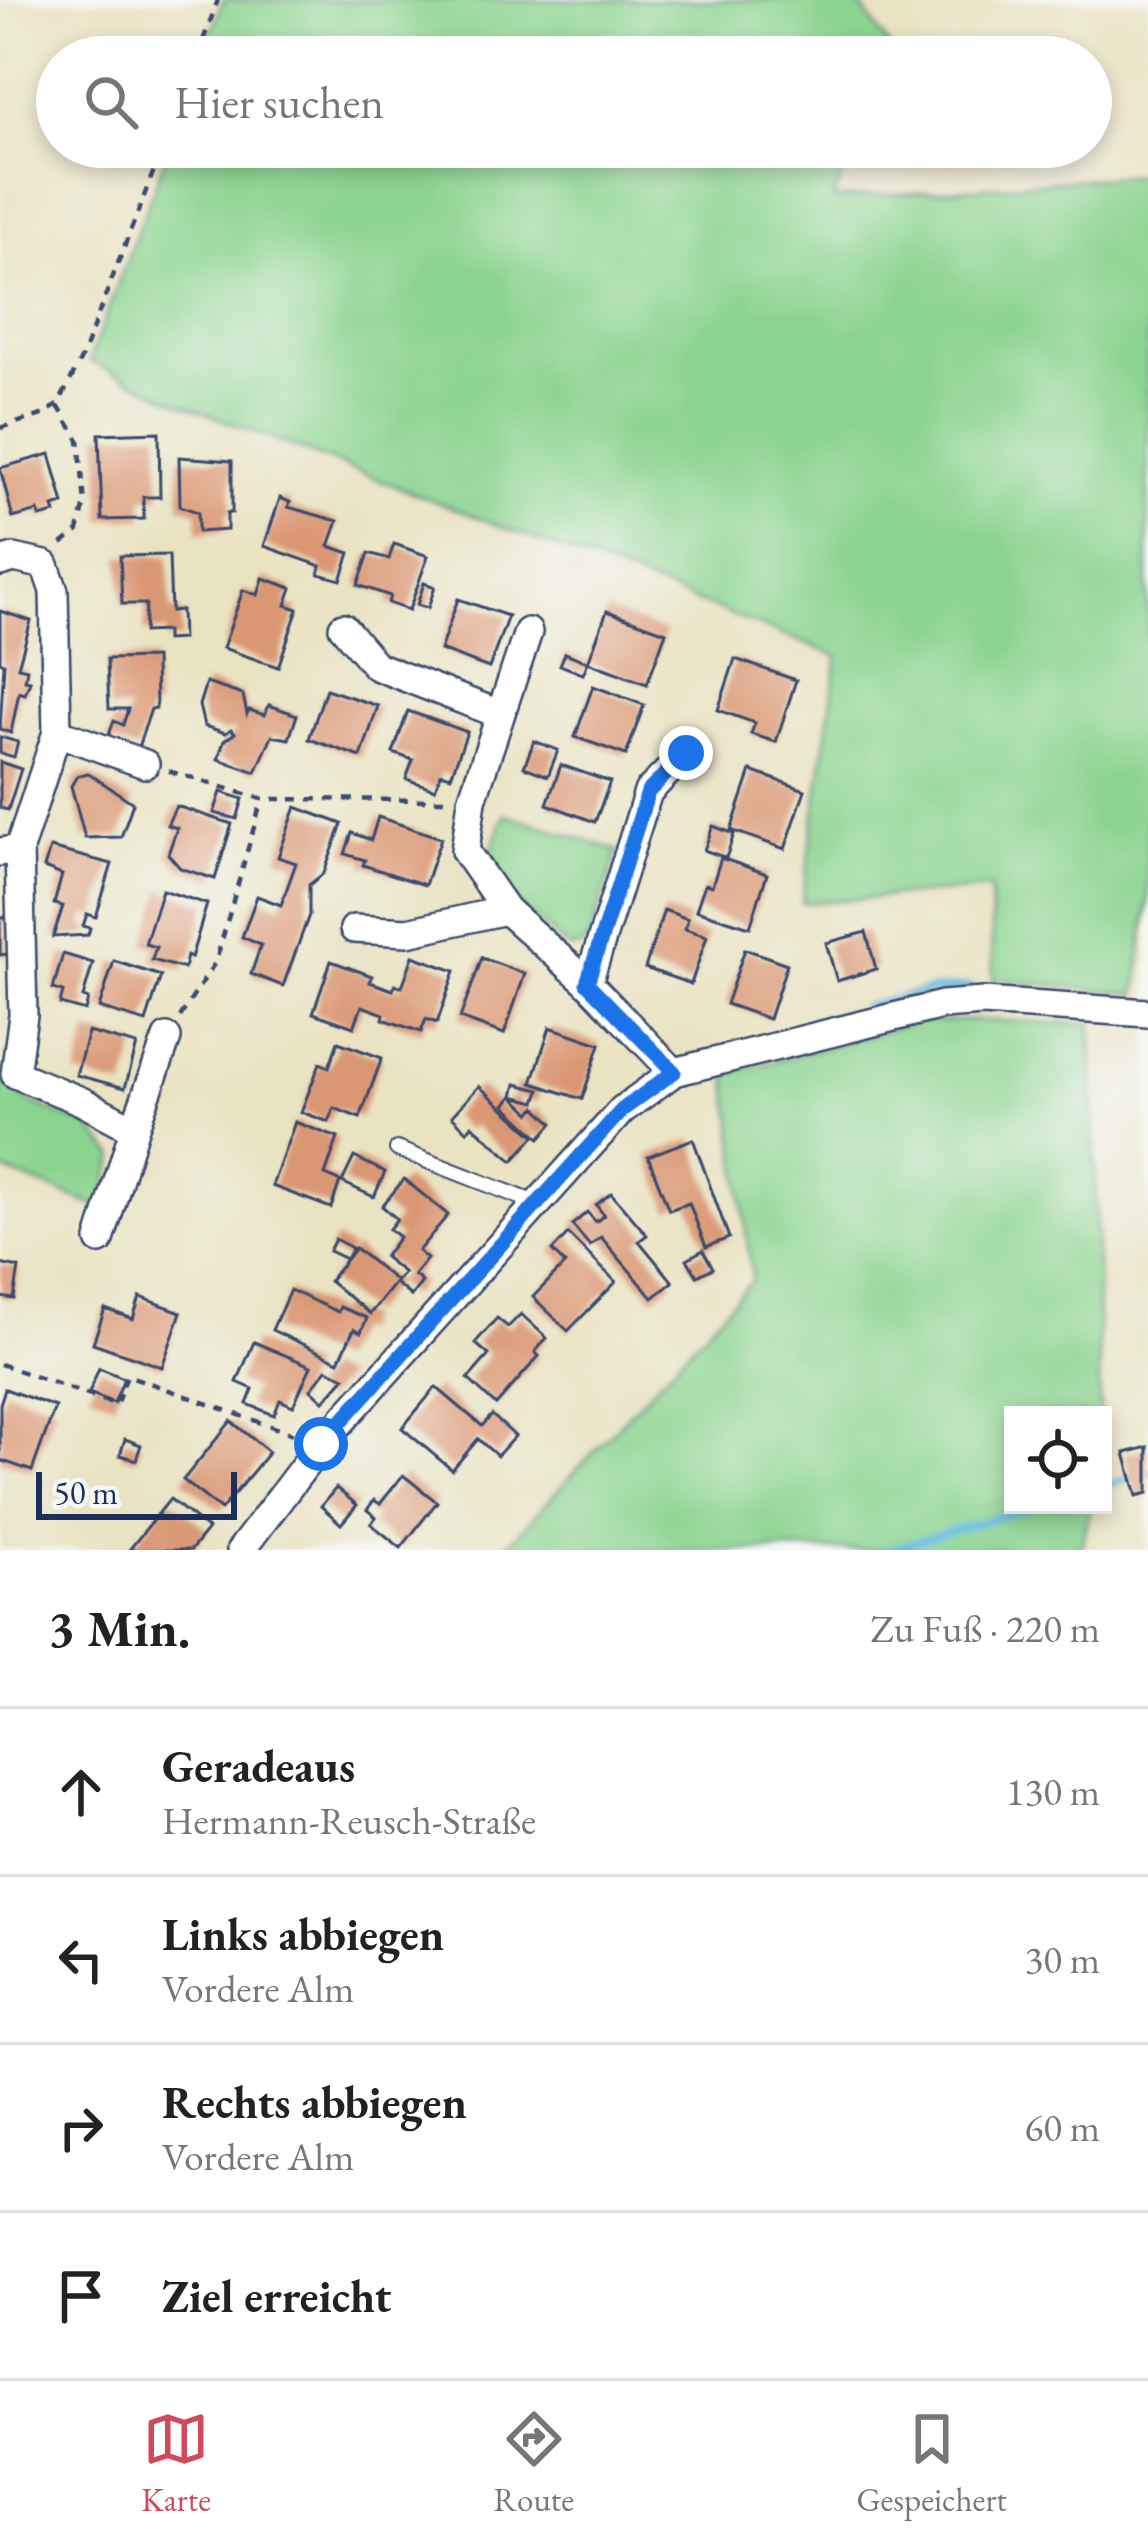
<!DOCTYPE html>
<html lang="de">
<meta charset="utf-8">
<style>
:root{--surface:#fff;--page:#f2f2f2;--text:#222;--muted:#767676;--line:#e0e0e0;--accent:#d1495b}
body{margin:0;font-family:"EB Garamond",serif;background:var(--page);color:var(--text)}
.controls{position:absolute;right:36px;bottom:36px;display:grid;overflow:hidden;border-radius:0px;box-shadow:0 6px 18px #0003}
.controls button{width:108px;height:108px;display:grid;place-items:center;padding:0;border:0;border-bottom:3px solid var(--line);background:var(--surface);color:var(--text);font:60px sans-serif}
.scale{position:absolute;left:36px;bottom:30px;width:201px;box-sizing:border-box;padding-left:12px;border:6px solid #1b2f5e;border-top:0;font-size:33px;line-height:42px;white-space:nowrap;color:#1b2f5e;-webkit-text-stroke:9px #f6f6f2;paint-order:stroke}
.stop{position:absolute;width:36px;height:36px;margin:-27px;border:9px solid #1a73e8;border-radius:50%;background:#fff}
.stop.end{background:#1a73e8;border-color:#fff;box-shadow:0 3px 12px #0008}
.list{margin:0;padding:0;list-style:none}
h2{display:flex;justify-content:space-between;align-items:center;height:156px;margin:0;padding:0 48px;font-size:51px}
h2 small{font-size:39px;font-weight:400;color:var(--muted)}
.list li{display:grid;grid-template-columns:78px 1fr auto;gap:36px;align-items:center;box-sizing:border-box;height:168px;padding:0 48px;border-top:3px solid var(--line)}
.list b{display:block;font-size:45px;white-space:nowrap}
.list p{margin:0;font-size:39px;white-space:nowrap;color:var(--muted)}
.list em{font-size:39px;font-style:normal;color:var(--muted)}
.icon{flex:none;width:66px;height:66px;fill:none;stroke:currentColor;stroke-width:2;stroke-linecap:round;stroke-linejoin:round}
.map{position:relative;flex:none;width:1148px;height:1550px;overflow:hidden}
.search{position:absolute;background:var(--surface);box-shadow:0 6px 18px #0003;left:36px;right:36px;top:36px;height:132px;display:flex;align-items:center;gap:30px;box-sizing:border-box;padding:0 42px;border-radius:66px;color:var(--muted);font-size:45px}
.sheet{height:828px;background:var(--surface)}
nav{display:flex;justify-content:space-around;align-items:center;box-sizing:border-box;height:168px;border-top:3px solid var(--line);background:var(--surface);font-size:33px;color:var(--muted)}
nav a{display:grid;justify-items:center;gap:6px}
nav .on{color:var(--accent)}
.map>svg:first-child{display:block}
.green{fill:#8bd490;stroke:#538277;stroke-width:3}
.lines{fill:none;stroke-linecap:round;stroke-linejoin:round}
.stream{stroke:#5fb7dc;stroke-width:8}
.building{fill:#da9773}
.lane-casing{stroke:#3a4a6d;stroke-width:18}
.street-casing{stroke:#3a4a6d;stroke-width:32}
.path{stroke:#3a4a6d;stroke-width:4.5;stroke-dasharray:9 9;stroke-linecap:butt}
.lane{stroke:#fff;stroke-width:14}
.street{stroke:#fff;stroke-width:27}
.route{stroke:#1a73e8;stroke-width:15}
</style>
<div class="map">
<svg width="1148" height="1550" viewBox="0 0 1148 1550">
<rect width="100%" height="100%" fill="#f6f6f2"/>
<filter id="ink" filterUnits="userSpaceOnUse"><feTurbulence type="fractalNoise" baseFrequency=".00833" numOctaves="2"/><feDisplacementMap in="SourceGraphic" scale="24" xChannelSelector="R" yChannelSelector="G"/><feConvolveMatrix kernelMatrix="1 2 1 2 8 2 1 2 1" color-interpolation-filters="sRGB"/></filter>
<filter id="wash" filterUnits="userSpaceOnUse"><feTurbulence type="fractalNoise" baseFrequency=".004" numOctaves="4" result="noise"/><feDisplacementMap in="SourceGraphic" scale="48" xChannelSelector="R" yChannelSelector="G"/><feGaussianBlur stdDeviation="2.7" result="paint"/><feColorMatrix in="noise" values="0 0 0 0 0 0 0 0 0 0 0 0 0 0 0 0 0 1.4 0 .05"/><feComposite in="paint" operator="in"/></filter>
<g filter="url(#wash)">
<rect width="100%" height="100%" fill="#e9e3c2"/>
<g class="green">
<path d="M223,0h634l36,52 -2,5h-688z"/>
<path d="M169,147h684l-20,52 315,-25v725l-11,95 -144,-15 -3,-90 -188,14 36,-247 -653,-251 -96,-44z"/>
<path d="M505,814l113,37 -28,87 -10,9 -11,2 -65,-58 -18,-27z"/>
<path d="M975,1020l117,4 8,391h-87v90h79l-12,45h-577l249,-270 -25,-206 190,-52z"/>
<path d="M0,1081l32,22 56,23 27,30 -14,52 -101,-39z"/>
</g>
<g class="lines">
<g class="stream">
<path d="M995,988l39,4"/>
<path d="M865,1007l62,-16 42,-4"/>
<path d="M799,1026l48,-12"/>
<path d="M1103,1486l45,-13"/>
<path d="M886,1550l153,-45"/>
</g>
</g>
<g id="blocks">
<g class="building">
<path d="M159,432l1,65h-17l1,22 -42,1 -3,-86z"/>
<path d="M50,454l14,50 -11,3 2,6 -15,4 -2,-6 -25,7 -13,-50z"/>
<path d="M179,457l53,4v52h-5v17l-29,2v-20l-18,-6z"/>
<path d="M280,498l10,4 -2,5 50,14 -9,25 21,7 -9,27 -22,-6 2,-8 -57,-20z"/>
<path d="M394,544l34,12 -19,54 -21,-7 2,-7 -32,-11 11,-32 20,6z"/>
<path d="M169,555l2,56 10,-1 1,29 -16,1v-9l-22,1 2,-28h-24l-2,-48z"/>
<path d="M263,578l29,10 -6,17 12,4 -20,58 -55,-19 20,-58 15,5z"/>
<path d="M424,583l11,4 -7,21 -11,-3z"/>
<path d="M458,599l50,17 -19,52 -49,-18z"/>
<path d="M0,611l31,10 -13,46 9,2 -2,11 5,1 -5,13 -6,-2 -8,41 -11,-4 4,-66 -4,-2z"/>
<path d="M607,611l59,21 -19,52 -59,-22z"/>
<path d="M565,653l23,9 -5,12 -23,-9z"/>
<path d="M155,658l1,50 -5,1 -14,41 -30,-10 7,-19 9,4 5,-16h-19l-2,-50z"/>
<path d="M735,659l61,21 -20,62 -25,-8 4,-11 -37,-13z"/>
<path d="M206,683l37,12 4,19 2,-4 16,5 4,-10 28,10 -8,24 -17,-3 -16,36 -38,-13 6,-18 11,-8 -4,-4 -5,4 -22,-7 -5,-21z"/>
<path d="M593,686l51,19 -18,50 -51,-18z"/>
<path d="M326,689l52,17 -17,51 -52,-18z"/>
<path d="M408,711l59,21 -16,44 -10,-3 -6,16 -29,-10 7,-19 -20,-7z"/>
<path d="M0,737l18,5 -4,15 -14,-4z"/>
<path d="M534,741l24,9 -10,26 -24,-9z"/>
<path d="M0,762l21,7 -13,41 -8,-2z"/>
<path d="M561,765l49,17 -15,40 -48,-18z"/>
<path d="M751,771l54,19 -20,59 -54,-19z"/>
<path d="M88,773l45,30 -12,34 -36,1 -14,-52 6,-10z"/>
<path d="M221,792l22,7 -6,20 -23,-6z"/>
<path d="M176,806l56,18 -17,55 -35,-11 -12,-14 9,-26 -10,-3z"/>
<path d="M296,807l46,17 -18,49 -15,12v30l-26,71 -32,-12 10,-29 -19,-8 15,-41 24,9 15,-42 -18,-6z"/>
<path d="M378,817l63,21 -16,47 -62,-20 2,-5 -20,-6 7,-21 19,7z"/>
<path d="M713,826l21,8 -8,24 -22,-8z"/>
<path d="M50,848l62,16 -16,53 -9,-3 -4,12 7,2 -2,7 -35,2 10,-31 -9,-2 8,-29 -18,-7z"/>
<path d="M721,858l46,16 -17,53 -54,-17 9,-26 7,2z"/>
<path d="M162,890l45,14 -16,54 -4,-2 -3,13 -32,-9 4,-13 -11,-3z"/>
<path d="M664,910l24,9 -3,10 22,7 -16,48 -46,-16z"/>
<path d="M0,917h6l2,37 -8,1z"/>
<path d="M866,932l10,37 -39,12 -11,-38z"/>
<path d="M745,949l42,15 -18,55 -43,-15z"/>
<path d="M63,954l30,9 -10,34 5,2 -3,12 -25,-7 3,-12 -10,-3z"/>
<path d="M413,956l42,15 -18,52 -11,-4 -5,13 -38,-13 1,-5 -22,-8 -8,21 -41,-14 18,-52 41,15 -2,6 23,8 2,-5 7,2z"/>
<path d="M482,958l43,16 -21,60 -44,-16z"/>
<path d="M114,961l47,15 -15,46 -47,-14z"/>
<path d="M550,1027l50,17 -18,55 -50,-16z"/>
<path d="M88,1032l49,13 -12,43 -49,-13z"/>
<path d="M338,1042l44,16 -22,60 -26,-10 -5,14 -28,-10 19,-49 9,4z"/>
<path d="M516,1084l24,6 -4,12 -23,-6z"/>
<path d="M479,1086l56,50 -22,25 -41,-36 -5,6 -15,-15z"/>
<path d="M513,1096l18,17 5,-6 17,16 -13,15 -35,-33z"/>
<path d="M295,1122l43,16 -13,37 15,6 -9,27 -59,-22z"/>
<path d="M693,1139l36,99 -23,9 -17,-44 -20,7 -21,-54z"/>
<path d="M354,1157l31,15 -11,25 -32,-15z"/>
<path d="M404,1179l44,36 -30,36 9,8 -13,16 8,7 -11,14 -16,-13 9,-10 -20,-16 15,-20 -10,-8 8,-10 -15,-13z"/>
<path d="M611,1193l36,42 -8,6 34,41 -20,16 -52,-61 -11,9 -18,-21 15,-13 9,10 8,-7 -8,-10z"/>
<path d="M568,1234l48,48 -48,49 -35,-34 32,-33 -13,-13z"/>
<path d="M335,1239l17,9 -6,11 -17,-8z"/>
<path d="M355,1248l41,33 -26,33 -41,-33z"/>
<path d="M703,1250l10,18 -16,8 -10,-17z"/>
<path d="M0,1264l19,4 -5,31 -14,-2z"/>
<path d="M290,1290l48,22 2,-5 27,11 -6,14 -7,-3 -15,32 -67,-31z"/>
<path d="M140,1297l41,15 -19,55 -69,-24 12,-34 28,10z"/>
<path d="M521,1314l26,24 -12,14 4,4 -43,49 -28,-26 21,-24 -14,-12 22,-25 11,9z"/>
<path d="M254,1342l57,24 -18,40 -13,-6 -6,15 -27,-11 6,-15 -16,-7z"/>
<path d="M99,1368l25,10 -10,25 -25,-10z"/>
<path d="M327,1369l18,8 -21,24 -13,-12z"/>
<path d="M436,1387l46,39 10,-11 23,21 -18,20 -19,-17 -26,31 -50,-42z"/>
<path d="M5,1389l50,18 -23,64 -32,-11v-56z"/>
<path d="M231,1421l38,31 -48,58 -38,-30z"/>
<path d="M125,1439l16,6 -5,15 -16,-5z"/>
<path d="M1148,1447v46l-11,3 -12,-43z"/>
<path d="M403,1475l34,27 -36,46 -30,-24 5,-7 -9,-7 7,-10 6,4z"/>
<path d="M336,1488l21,17 -16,19 -20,-18z"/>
<path d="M170,1499l38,30 -17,21h-62z"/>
</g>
</g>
</g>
<g filter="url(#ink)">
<use href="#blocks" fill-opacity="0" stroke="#3a4a6d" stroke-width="3"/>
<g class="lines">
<defs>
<path id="lane" d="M397,1149l141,55"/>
<g id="street">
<path d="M0,562l14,-4 31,7 9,26 3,141 88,32"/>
<path d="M343,627l33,39 123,48"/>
<path d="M528,632l-56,168 -7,51 41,59 82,73 86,89"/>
<path d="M19,849l4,166 -8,59 66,27 53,28 33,-91"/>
<path d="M0,852l19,-3 38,-117"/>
<path d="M354,929l54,3 98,-22"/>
<path d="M588,983l60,-191 38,-39"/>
<path d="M100,1240l34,-111"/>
<path d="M241,1550l80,-106 301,-334 52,-38 268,-67 41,-3 165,11"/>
</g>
</defs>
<use href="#lane" class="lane-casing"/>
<use href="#street" class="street-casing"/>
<g class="path">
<path d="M197,57l21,-57"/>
<path d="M58,406l21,34 6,64 -7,27 -19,15"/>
<path d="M0,428l42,-13 16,-10 23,-46 82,-212"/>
<path d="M169,771l93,28 186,1"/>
<path d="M180,1017l36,-56 46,-162"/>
<path d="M0,1364l116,41 11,-30 166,59"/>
</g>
<use href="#lane" class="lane"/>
<use href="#street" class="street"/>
</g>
</g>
<g class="lines" filter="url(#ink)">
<path class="route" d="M321,1444l301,-334 52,-38 -87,-89 61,-191 38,-39"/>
</g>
</svg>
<div class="controls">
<button><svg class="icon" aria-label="locate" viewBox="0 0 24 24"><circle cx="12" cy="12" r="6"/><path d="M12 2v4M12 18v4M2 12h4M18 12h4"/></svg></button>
</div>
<div class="scale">50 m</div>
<div class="stop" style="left:321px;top:1444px"></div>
<div class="stop end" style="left:686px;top:753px"></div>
<div class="search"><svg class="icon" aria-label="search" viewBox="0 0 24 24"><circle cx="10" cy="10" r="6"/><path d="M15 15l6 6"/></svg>Hier suchen</div>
</div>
<section class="sheet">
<h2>3 Min.<small>Zu Fuß · 220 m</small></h2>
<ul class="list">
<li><svg class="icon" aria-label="ahead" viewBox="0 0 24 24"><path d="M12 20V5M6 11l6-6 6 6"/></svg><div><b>Geradeaus</b><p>Hermann-Reusch-Straße</p></div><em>130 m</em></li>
<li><svg class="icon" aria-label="left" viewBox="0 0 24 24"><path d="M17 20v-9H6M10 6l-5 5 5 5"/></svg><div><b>Links abbiegen</b><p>Vordere Alm</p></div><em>30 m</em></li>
<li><svg class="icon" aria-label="right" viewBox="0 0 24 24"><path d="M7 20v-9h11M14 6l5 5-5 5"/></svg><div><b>Rechts abbiegen</b><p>Vordere Alm</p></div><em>60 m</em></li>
<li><svg class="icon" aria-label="arrive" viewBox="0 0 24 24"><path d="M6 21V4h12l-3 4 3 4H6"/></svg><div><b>Ziel erreicht</b></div></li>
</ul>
</section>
<nav>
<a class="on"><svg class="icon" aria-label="map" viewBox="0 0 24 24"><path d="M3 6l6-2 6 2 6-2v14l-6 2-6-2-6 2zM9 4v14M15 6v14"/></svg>Karte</a>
<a><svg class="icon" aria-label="directions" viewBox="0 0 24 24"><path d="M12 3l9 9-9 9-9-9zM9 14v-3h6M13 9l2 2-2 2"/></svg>Route</a>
<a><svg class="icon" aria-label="saved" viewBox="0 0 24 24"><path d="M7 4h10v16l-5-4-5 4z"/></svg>Gespeichert</a>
</nav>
